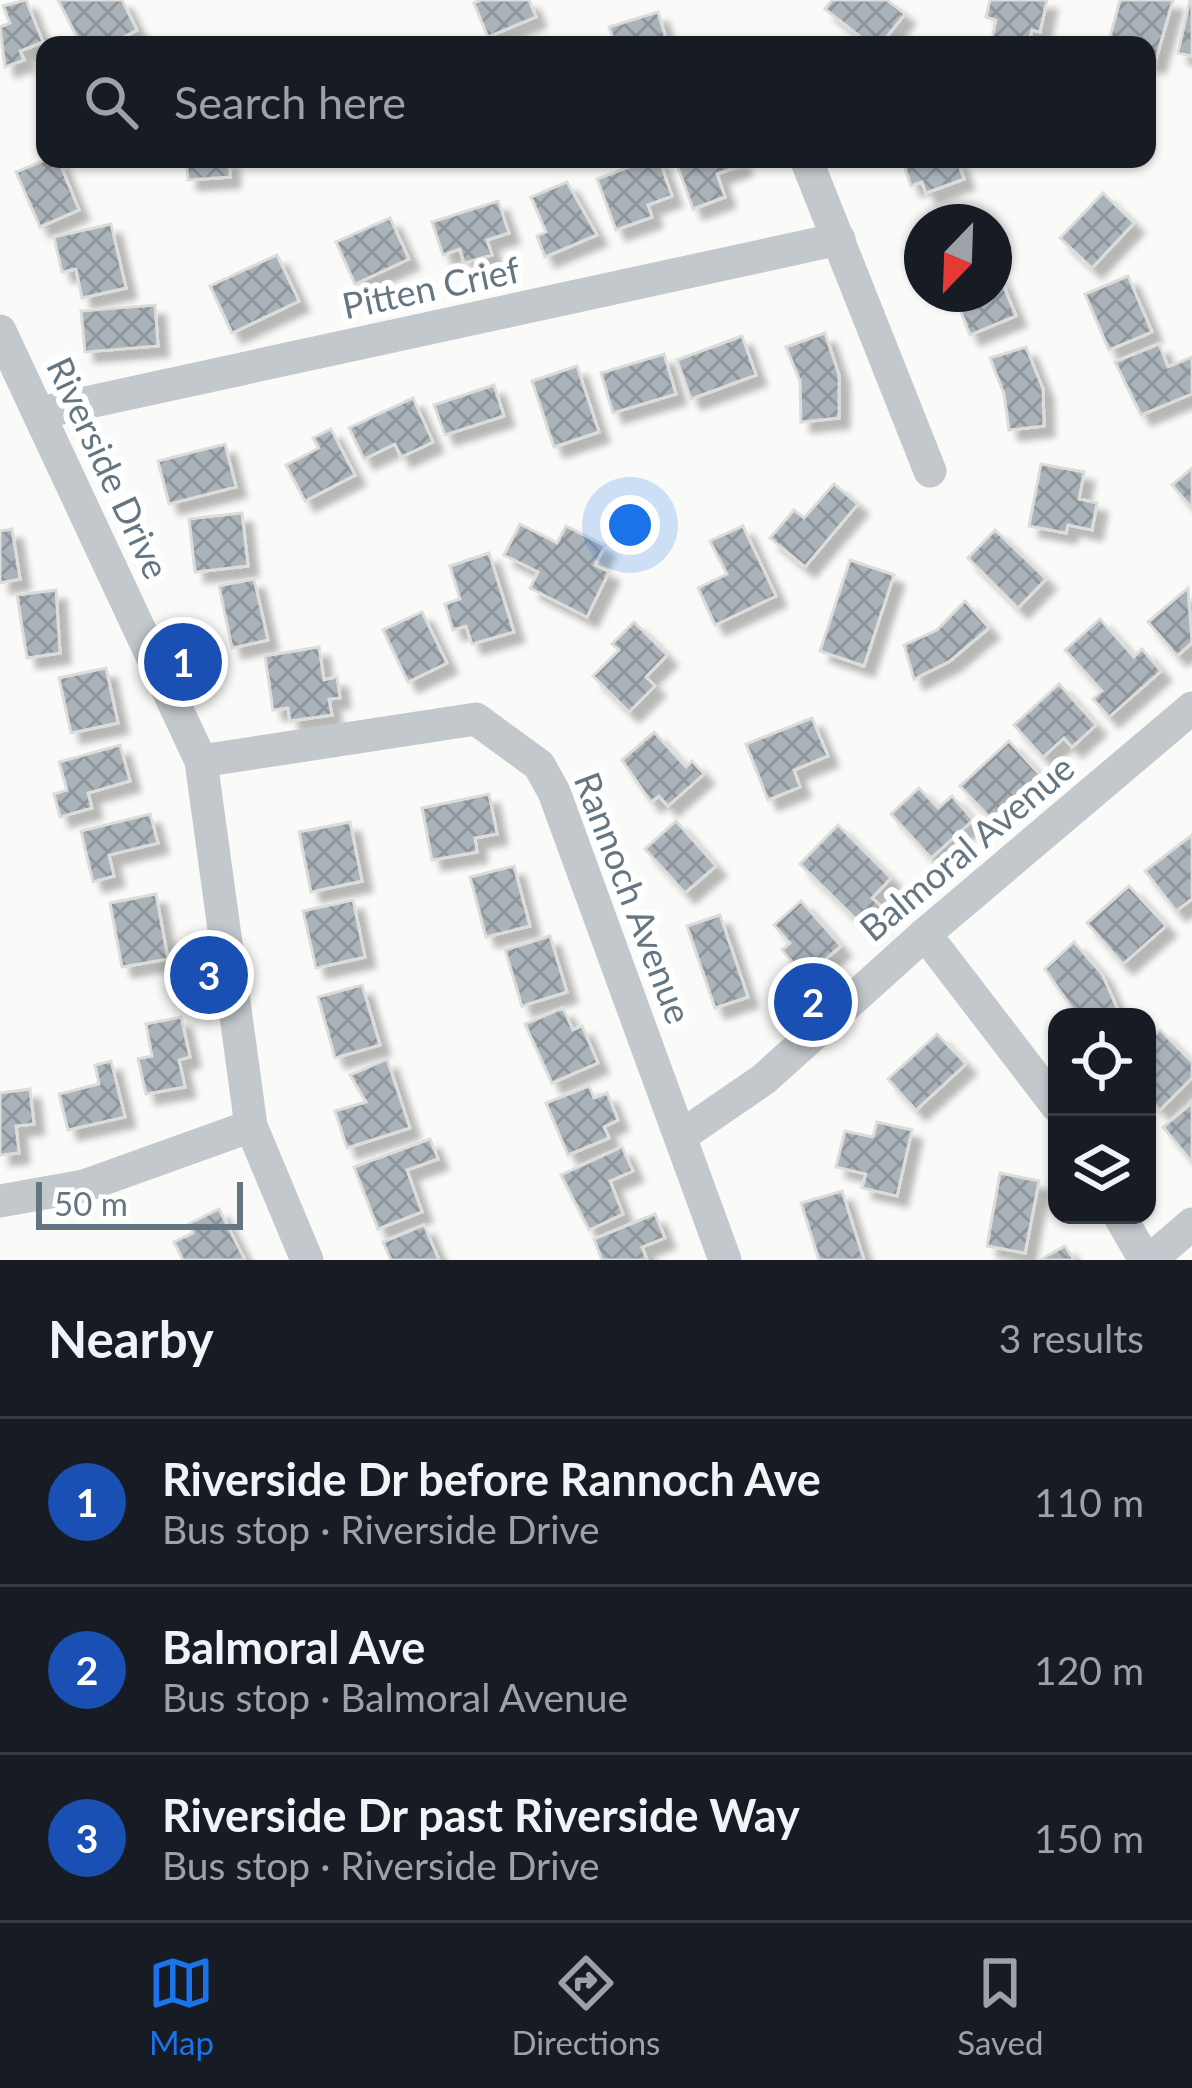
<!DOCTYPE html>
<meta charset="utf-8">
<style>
:root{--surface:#171b24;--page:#242831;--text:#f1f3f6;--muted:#9ea1a6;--line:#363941;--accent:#1a73e8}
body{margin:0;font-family:Lato,sans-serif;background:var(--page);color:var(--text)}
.controls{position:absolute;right:36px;bottom:36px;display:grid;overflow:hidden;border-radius:24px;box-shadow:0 3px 9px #0004}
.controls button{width:108px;height:108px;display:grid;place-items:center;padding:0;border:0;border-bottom:3px solid var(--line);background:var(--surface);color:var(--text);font:60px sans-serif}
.compass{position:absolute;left:904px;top:204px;width:108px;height:108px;border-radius:50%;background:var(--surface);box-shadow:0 3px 9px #0004;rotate:203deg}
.scale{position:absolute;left:36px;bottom:30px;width:207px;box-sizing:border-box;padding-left:12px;border:6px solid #657683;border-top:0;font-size:33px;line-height:42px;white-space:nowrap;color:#657683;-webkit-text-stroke:9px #fff;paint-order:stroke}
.you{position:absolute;left:630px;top:525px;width:42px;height:42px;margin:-30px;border:9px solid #fff;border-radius:50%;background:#1a73e8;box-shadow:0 0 0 18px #1a73e833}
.badge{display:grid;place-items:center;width:78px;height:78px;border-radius:50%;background:var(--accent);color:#fff;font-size:39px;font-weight:700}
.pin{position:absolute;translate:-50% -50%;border:6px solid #fff;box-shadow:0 3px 12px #0006}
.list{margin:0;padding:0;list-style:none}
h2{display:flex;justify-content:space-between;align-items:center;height:156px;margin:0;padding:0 48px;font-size:51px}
h2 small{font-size:39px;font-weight:400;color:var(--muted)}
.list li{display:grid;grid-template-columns:78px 1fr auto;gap:36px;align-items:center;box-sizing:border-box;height:168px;padding:0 48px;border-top:3px solid var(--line)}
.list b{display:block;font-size:45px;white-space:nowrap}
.list p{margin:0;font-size:39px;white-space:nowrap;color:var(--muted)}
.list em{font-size:39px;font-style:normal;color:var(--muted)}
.icon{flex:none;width:66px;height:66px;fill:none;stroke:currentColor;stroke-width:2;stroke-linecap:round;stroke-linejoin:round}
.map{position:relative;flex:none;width:1192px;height:1260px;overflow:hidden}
.search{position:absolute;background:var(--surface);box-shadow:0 3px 9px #0004;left:36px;right:36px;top:36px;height:132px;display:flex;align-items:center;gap:30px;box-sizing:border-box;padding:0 42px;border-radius:24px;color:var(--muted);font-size:45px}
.sheet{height:660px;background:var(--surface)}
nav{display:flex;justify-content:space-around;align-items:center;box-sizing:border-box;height:168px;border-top:3px solid var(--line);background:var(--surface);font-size:33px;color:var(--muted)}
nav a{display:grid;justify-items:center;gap:6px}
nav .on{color:var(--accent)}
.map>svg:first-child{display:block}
.building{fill:url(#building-cross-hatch);stroke:#dcdcda;stroke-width:3;filter:url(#shadow)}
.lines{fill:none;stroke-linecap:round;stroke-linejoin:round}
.minor{stroke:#c3c8cc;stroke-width:33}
.labels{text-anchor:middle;stroke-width:12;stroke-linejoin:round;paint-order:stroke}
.street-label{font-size:36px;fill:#657683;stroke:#fff}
</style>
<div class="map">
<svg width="1192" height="1260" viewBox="0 0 1192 1260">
<defs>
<pattern id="building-cross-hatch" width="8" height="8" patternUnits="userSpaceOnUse" patternTransform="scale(3)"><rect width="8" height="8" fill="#aab3b9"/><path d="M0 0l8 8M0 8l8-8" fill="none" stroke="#8e969c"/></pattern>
<filter id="shadow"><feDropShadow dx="10" dy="10" stdDeviation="3" flood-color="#0004"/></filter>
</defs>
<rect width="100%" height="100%" fill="#fafaf8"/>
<g class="building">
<path d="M26,0l17,42 -23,9 4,9 -19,7 -5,-40 10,-4 -7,-17z"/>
<path d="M58,0h64l15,30 -29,15h-27z"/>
<path d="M481,0h48l7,17 -48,20 -14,-34z"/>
<path d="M832,0h55l18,14 -25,31h-9l-46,-36z"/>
<path d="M990,0h57l-7,32 -8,-2 -4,15 -37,-1 5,-24 -10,-3z"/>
<path d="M1120,0h53l-18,63 -8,-2v-16h-26l1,-4 -12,-4z"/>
<path d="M1190,0h2v56l-14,-3z"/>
<path d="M658,12l10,33h-67l13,-4 -5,-14z"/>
<path d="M47,159h11l21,51 -39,17 -24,-55z"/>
<path d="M186,159h43l1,18 -42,3z"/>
<path d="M651,159h8l13,37 -24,9 4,12 -36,13 -19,-51z"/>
<path d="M675,159h65l2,6 -25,9 8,23 -32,12z"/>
<path d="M902,159h55l7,20 -38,14 -4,-11 -11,4z"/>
<path d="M567,182l30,53 -52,22 -8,-21 9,-4 -15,-35z"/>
<path d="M1103,193l31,30 -42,45 -32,-30z"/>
<path d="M498,201l11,32 -22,7 5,15 -28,8 -4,-14 -17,6 -11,-33z"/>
<path d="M961,206l6,16h-44z"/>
<path d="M390,218l19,41 -54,25 -19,-42z"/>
<path d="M111,224l15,64 -44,10 -6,-29 -14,3 -8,-35z"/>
<path d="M277,255l22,46 -67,32 -22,-47z"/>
<path d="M998,273l18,43 -46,19 -16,-41h40z"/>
<path d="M1128,276l24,56 -43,18 -24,-56z"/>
<path d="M155,305l3,41 -73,6 -4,-41z"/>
<path d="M825,333l14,42v43l-38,4 -1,-41 -14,-34z"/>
<path d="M742,336l14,39 -65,24 -14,-39z"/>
<path d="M1159,344l9,23 24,-10v37l-51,21 -26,-53z"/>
<path d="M1026,347l17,42 1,37 -35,4 -5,-36 -14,-36z"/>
<path d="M664,354l12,40 -63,19 -12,-40z"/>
<path d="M577,366l22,66 -45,15 -22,-66z"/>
<path d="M494,385l10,31 -59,19 -11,-30z"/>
<path d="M413,398l20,44 -32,15 -6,-13 -31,15 -15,-31z"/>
<path d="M331,429l24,46 -50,26 -19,-36 33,-17 -6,-10z"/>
<path d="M225,444l11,43 -67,17 -11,-43z"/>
<path d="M1041,464l43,8 -5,27 18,4 -5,27 -24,-5 -2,8 -37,-7z"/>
<path d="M1192,468v40l-20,-23z"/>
<path d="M834,484l24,20 -53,63 -35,-29 24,-28 10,8z"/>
<path d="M242,513l6,53 -53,6 -6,-53z"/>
<path d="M520,524l37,19 9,-17 39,20 -10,19 14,7 -22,45 -57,-29 8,-16 -34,-17z"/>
<path d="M743,526l33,70 -61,29 -17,-37 29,-14 -17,-33z"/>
<path d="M12,529l8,50 -20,4v-52z"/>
<path d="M995,530l51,49 -28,29 -50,-50z"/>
<path d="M489,553l25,79 -42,12 -6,-18 -13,4 -8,-26 15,-5 -10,-33z"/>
<path d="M850,560l44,15 -30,91 -44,-15z"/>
<path d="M254,579l14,61 -36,8 -13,-62z"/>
<path d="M1188,588l4,55 -15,13 -29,-34z"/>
<path d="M56,590l4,63 -33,5 -10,-63z"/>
<path d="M965,601l24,27 -39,33 -36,18 -10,-34 33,-15z"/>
<path d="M422,612l25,51 -39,19 -25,-52z"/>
<path d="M1100,619l34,38 8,-8 19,22 -52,46 -16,-18 9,-8 -37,-41z"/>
<path d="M634,622l33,33 -21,22 9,9 -26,26 -36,-36 26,-26 -7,-6z"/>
<path d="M319,647l5,33 13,-3 3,21 -11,1 3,16 -42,6 -2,-13 -15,2 -8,-54z"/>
<path d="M106,668l12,55 -47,10 -12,-55z"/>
<path d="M1059,684l37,41 -24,22 -8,-9 -21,19 -29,-32z"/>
<path d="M812,718l16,38 -34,14 6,17 -32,13 -22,-56z"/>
<path d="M654,732l32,35 6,-6 12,13 -36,32 -9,-10 -8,6 -29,-42z"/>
<path d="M1009,741l31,34 -48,45 -32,-34z"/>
<path d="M120,745l10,36 -42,12 4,15 -32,9 -6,-23 13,-4 -8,-28z"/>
<path d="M919,788l19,20 14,-12 21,24 -42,38 -40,-44z"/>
<path d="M489,794l8,40 -22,4 2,14 -45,8 -10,-52z"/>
<path d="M150,814l8,29 -49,12 5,21 -21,6 -12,-51z"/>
<path d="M676,821l40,45 -31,27 -40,-44z"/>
<path d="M350,822l12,59 -51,11 -12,-60z"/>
<path d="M838,825l53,53 -19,20 15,14 -19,19 -68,-67z"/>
<path d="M1192,835v64l-16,12 -31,-40z"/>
<path d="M514,866l16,60 -44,11 -16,-60z"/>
<path d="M1129,886l37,40 -43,38 -36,-41z"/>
<path d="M156,894l12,65 -46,8 -12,-64z"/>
<path d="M353,900l12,57 -49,11 -13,-57z"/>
<path d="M801,901l40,45 -36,31 -23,-27 8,-7 -16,-18z"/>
<path d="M720,915l28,82 -33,11 -28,-82z"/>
<path d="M550,936l17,56 -45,14 -17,-56z"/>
<path d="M1074,942l28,32 16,36 -11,7h-29l-33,-48z"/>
<path d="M362,985l18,60 -45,13 -17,-61z"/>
<path d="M563,1008l10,22 9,-4 16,37 -46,20 -27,-59z"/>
<path d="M181,1017l9,40 -11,3 6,27 -39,7 -8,-35 14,-3 -6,-32z"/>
<path d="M1160,1030l32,32v16l-32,32 -13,-13v-55z"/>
<path d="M937,1034l29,30 -50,46 -28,-31z"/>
<path d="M387,1059l23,69 -63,20 -12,-37 31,-9 -16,-27z"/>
<path d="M111,1061l14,56 -57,13 -9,-36 40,-10 -4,-19z"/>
<path d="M589,1086l5,12 13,-5 11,27 -14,7 5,11 -41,17 -22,-52z"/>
<path d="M30,1089l4,35 -18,2 3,27 -19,2v-62z"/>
<path d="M1192,1103v59l-29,-35z"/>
<path d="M877,1122l35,8 -15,66 -35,-8 4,-14 -30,-7 9,-36 28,6z"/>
<path d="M430,1139l8,20 -31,11 15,42 -44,17 -24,-62z"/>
<path d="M622,1147l11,24 -23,10 13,33 -34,16 -28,-55z"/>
<path d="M1000,1173l39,8 -14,72 -38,-7z"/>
<path d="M842,1191l22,69h-45l-18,-57z"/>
<path d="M219,1209l26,51h-62l-9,-18 19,-9 -4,-9z"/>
<path d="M655,1214l10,24 -23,9 5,13h-45l-8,-21z"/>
<path d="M424,1225l15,35h-48l-8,-18z"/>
<path d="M1065,1246l9,14h-34z"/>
</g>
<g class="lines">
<g class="minor">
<path d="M806,159l124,312"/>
<path d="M0,331l201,430 50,365 56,134"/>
<path d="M39,413l800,-174"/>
<path d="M201,761l275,-42 63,46 15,27 171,468"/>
<path d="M925,934l132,172"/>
<path d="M681,1136l83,-57 161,-145 267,-226"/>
<path d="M0,1201l84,-15 167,-60"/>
<path d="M1119,1215l26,45"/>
<path d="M1150,1260l42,-36"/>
</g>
</g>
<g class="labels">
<g class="street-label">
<text transform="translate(431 288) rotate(-12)" y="13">Pitten Crief</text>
<text transform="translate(108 468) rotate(65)" y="13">Riverside Drive</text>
<text transform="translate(967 848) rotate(-40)" y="13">Balmoral Avenue</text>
<text transform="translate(633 898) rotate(69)" y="13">Rannoch Avenue</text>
</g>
</g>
</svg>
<div class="controls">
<button><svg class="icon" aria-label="locate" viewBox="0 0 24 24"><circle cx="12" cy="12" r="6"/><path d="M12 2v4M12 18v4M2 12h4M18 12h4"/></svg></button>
<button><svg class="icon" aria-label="layers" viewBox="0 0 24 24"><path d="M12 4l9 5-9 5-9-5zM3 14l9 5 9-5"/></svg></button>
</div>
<svg class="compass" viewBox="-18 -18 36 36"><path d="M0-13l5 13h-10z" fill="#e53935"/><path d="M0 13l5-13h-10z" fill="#9ea1a6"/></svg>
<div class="scale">50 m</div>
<div class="you"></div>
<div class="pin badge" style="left:183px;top:662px;background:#1a4fb4">1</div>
<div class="pin badge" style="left:813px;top:1002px;background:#1a4fb4">2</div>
<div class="pin badge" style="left:209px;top:975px;background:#1a4fb4">3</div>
<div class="search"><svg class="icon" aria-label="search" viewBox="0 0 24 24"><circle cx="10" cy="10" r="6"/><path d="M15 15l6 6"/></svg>Search here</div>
</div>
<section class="sheet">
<h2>Nearby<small>3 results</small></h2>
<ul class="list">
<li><span class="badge" style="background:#1a4fb4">1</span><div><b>Riverside Dr before Rannoch Ave</b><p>Bus stop · Riverside Drive</p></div><em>110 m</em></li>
<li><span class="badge" style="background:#1a4fb4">2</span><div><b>Balmoral Ave</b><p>Bus stop · Balmoral Avenue</p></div><em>120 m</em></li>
<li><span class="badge" style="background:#1a4fb4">3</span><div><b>Riverside Dr past Riverside Way</b><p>Bus stop · Riverside Drive</p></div><em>150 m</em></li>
</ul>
</section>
<nav>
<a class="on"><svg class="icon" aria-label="map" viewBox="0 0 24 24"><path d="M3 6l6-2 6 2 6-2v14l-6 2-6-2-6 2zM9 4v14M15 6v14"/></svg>Map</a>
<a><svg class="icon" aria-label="directions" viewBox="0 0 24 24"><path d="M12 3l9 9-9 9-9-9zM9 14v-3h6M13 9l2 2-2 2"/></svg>Directions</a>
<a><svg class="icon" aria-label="saved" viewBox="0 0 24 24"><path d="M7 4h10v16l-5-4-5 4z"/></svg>Saved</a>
</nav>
